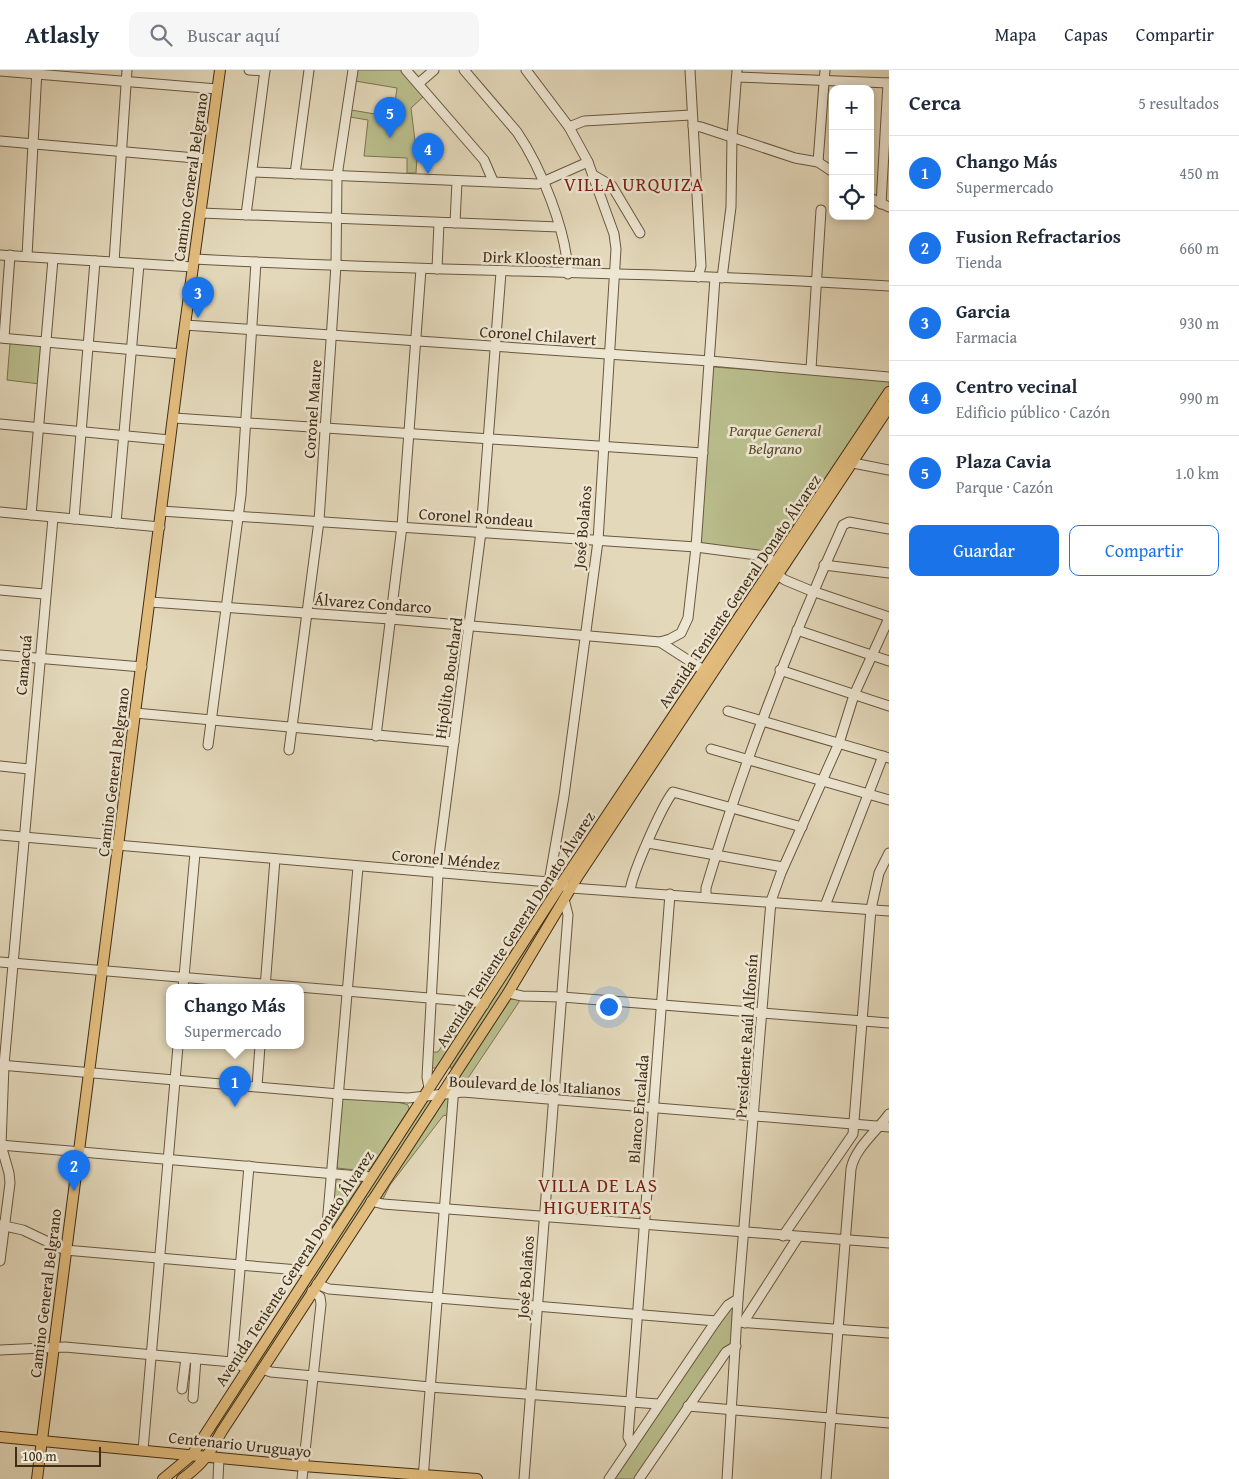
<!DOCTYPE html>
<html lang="es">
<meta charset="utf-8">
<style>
:root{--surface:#fff;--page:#f6f6f7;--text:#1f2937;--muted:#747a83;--line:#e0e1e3;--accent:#1a73e8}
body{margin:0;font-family:"Gentium Book Plus",serif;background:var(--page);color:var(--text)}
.controls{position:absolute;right:15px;top:15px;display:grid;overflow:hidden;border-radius:10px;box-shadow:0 2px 8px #0003}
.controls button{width:45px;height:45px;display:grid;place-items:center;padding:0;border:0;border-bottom:1px solid var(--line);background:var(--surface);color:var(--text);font:25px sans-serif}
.scale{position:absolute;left:15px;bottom:12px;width:86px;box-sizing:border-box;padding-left:5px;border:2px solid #412c15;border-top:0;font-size:14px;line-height:18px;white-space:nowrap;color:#412c15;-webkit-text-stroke:4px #ede6d2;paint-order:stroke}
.you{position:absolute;left:608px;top:936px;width:18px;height:18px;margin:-12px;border:4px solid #fff;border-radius:50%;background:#1a73e8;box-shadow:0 0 0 8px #1a73e833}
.badge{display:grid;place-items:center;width:32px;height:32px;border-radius:50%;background:var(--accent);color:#fff;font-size:16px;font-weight:700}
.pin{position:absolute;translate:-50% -41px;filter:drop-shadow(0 1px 2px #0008)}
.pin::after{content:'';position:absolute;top:26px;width:18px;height:15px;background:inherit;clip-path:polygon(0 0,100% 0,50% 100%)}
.popup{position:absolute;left:166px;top:914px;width:138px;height:65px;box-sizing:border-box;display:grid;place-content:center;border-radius:10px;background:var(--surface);filter:drop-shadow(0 1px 4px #0005);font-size:16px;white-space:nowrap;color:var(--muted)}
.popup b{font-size:19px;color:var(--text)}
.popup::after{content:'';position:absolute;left:50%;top:100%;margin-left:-10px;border:10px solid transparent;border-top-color:var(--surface)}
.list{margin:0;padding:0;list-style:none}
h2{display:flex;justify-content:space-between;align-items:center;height:65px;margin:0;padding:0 20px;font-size:21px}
h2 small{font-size:16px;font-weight:400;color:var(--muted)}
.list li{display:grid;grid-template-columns:32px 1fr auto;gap:15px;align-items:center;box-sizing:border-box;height:75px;padding:0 20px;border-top:1px solid var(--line)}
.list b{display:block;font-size:19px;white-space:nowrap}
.list p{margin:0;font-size:16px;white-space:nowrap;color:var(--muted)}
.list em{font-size:16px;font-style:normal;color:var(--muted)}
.actions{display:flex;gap:10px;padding:15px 20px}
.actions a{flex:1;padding:11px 0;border:1px solid var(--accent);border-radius:10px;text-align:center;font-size:18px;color:var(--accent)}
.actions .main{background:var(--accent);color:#fff}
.icon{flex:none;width:28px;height:28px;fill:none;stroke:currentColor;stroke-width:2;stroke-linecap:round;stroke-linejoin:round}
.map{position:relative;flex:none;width:889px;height:1409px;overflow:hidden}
header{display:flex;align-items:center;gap:30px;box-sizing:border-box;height:70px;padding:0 25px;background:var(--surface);border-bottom:1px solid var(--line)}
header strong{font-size:24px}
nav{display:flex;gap:28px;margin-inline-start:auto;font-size:18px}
.search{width:350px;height:45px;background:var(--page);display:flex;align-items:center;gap:12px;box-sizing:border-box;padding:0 18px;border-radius:10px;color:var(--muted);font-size:19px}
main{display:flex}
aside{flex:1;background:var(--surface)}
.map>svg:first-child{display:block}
.green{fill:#b9bd8c;stroke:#7d7450}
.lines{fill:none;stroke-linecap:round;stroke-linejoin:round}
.minor-casing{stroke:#6a573e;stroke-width:11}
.major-casing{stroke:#412c15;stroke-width:12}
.minor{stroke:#ede6d2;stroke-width:9}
.major{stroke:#e2bc7d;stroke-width:10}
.labels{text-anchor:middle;stroke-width:5;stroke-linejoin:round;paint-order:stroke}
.street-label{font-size:16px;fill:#412c15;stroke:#ede6d2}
.park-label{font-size:16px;font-style:italic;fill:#59492d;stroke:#ede6d2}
.quarter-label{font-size:19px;letter-spacing:1px;fill:#7a1f14;stroke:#ede6d2}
</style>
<header>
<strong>Atlasly</strong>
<div class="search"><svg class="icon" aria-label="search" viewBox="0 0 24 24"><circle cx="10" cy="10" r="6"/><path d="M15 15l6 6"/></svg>Buscar aquí</div>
<nav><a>Mapa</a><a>Capas</a><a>Compartir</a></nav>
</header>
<main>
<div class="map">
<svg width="889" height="1409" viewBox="0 0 889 1409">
<rect width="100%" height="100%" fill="#e3d8ba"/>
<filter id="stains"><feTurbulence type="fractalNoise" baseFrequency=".004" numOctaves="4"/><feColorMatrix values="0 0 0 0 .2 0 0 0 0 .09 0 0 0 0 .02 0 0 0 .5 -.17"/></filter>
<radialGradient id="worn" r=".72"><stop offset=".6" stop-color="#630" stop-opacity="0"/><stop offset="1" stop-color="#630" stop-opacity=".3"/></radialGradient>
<g class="green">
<path d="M357,0h45l22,26 -13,12 6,49 -1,16h-9v-15l-43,-2 4,-36 -18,-3 1,-7 42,7 4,-29 -42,-7z"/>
<path d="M10,273l34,3 -4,38 -33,-4z"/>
<path d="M713,297l176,13v8l-111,168 -79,-12z"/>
<path d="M559,825l1,2 -56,93 -53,79 -1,-5z"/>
<path d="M509,929h10v3l-57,85h-2l-2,-12z"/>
<path d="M469,935l7,3 -39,60h-6l1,-16h6z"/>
<path d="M346,1027l56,6 6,2 1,4 -39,60 -4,2 -29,-3 5,-67z"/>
<path d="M446,1027l4,1v16l-7,2 -53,69 -7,14h-3l-1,-3z"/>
<path d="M428,1030l3,2 -220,338 14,-32 200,-307z"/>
<path d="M336,1108l24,1 1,4 -28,42 -3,-1z"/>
<path d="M732,1238l3,2 -2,32 -7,5 -90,132h-21l114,-170z"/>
</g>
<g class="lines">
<defs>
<g id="minor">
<path d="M249,0l16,1"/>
<path d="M406,0l78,90 9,21"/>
<path d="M464,0l53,62c24,35 50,100 51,142"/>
<path d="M526,0l43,57 19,35 26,72 2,15 -18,292 -34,255 -15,86"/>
<path d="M690,0l11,196 -3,11"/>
<path d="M0,1l217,18"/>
<path d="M737,7l152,6"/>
<path d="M419,13l15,-13"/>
<path d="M693,56l8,1 94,31 23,4 15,10"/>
<path d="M569,57l15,-6 107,-6"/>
<path d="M0,71l207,18"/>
<path d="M818,92l7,-92"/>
<path d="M252,102l286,12 50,-22"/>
<path d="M295,104l14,-104"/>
<path d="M593,105l19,11 28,47"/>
<path d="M870,128l19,9"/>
<path d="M881,134l7,-121"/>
<path d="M201,143l358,14"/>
<path d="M246,145l19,-145"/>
<path d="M455,153l2,-42"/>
<path d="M0,185l193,12"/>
<path d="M27,186l10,-186"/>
<path d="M194,189c232,13 464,12 695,27"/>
<path d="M114,192l13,-192"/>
<path d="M437,199l2,-46"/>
<path d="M722,208l9,-71 1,-70 5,-67"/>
<path d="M185,255l525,36 179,16"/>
<path d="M0,268l181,16"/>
<path d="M4,268l6,-83"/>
<path d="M811,299l10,-159"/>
<path d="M174,348l529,35"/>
<path d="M0,354l170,16"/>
<path d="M853,393l36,7"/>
<path d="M161,441l535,36 69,9 15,11"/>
<path d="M0,442l160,15"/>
<path d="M31,445l22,-256"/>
<path d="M74,449l21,-258"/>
<path d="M116,453l23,-259"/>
<path d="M824,495l65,8"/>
<path d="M773,502l12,8 24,10 80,27"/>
<path d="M0,520l44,4"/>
<path d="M150,532l240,17 270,23 45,29"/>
<path d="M797,560l92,31"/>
<path d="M660,572l10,-3 11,-6 7,-15 8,-71 19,-269"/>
<path d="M0,585l142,12"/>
<path d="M780,600l109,36"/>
<path d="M728,641l161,47"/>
<path d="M135,643l319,29"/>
<path d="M376,666l26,-210 19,-257"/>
<path d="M208,675l33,-250 15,-233"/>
<path d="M711,679l178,51"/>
<path d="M289,680l30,-229 17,-256 1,-89 16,-106"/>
<path d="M0,696l29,3"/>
<path d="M0,765l549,47 22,6 318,23"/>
<path d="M648,773l135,24"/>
<path d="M630,821c2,-18 32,-85 43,-99l129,35"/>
<path d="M706,826v-8c37,-124 83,-244 137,-363l6,-3 40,7"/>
<path d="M825,836l58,-150"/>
<path d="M0,892l476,40 8,3"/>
<path d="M183,918l12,-135"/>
<path d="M265,918l10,-129"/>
<path d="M508,923l14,3 40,1 327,26"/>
<path d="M0,995l339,29 69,4 55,-6 426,35"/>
<path d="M257,1016l3,-40"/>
<path d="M429,1018l-2,-11 12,-221 42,-324 20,-260"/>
<path d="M0,1075l371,32"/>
<path d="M371,1131l12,3 506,39"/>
<path d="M0,1155l23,5 42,20 245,21"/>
<path d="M783,1166l70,-102 18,-225 8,-36 10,-20"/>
<path d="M328,1172l-1,-17 31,-358"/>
<path d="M0,1191l10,-78 -1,-10 -8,-28 3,-80 49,-547"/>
<path d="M317,1214l12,5 387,32"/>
<path d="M738,1252l151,11"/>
<path d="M745,1253l1,-5 52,-81"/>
<path d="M0,1280l65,-3 167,15 15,6"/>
<path d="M232,1292l17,-196"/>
<path d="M262,1299l9,3 159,15 228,17"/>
<path d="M182,1319l4,-31"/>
<path d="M193,1328l3,-39"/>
<path d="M688,1336l201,17"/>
<path d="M632,1375l-4,-8 42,-543"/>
<path d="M143,1380l35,-404"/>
<path d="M218,1409l1,-21"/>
<path d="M302,1409l19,-175 -1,-7 -8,-6"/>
<path d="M423,1409l32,-405"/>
<path d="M524,1409l44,-564 -4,-16"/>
<path d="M609,1409l107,-158 12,-16 10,-6"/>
<path d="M639,1409l87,-127 10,-6"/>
<path d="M727,1409l11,-180 33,-398 10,-28 58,-130 15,-48 35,-77"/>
<path d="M826,1409l25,-310c4,-21 26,-38 38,-55"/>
</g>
<g id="major">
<path d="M0,1367l303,29 174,13"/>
<path d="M37,1409l144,-1125 39,-284"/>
<path d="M163,1409l29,-24 368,-569 329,-494"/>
<path d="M182,1409c21,-15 28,-26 40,-48l286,-438 70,-117 311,-469"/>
</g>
</defs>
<use href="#minor" class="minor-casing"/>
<use href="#major" class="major-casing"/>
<use href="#minor" class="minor"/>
<use href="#major" class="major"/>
</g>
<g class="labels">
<g class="street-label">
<text transform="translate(190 107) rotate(-82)" y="6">Camino General Belgrano</text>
<text transform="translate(542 188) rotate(2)" y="6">Dirk Kloosterman</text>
<text transform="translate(538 265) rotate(4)" y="6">Coronel Chilavert</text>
<text transform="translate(312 339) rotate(-86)" y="6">Coronel Maure</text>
<text transform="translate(476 447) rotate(4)" y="6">Coronel Rondeau</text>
<text transform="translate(582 457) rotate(-85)" y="6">José Bolaños</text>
<text transform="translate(739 521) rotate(-56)" y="6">Avenida Teniente General Donato Álvarez</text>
<text transform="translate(373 533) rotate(4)" y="6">Álvarez Condarco</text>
<text transform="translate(23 595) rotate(-85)" y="6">Camacuá</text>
<text transform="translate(448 608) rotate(-82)" y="6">Hipólito Bouchard</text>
<text transform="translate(113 702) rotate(-83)" y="6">Camino General Belgrano</text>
<text transform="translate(446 789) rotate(5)" y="6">Coronel Méndez</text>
<text transform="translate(515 859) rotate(-57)" y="6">Avenida Teniente General Donato Álvarez</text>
<text transform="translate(746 966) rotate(-86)" y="6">Presidente Raúl Alfonsín</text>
<text transform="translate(535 1015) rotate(3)" y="6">Boulevard de los Italianos</text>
<text transform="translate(638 1039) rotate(-85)" y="6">Blanco Encalada</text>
<text transform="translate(294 1198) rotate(-57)" y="6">Avenida Teniente General Donato Álvarez</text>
<text transform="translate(525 1207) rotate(-86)" y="6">José Bolaños</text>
<text transform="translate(45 1223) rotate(-83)" y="6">Camino General Belgrano</text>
<text transform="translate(240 1374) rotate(6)" y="6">Centenario Uruguayo</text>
</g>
<g class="park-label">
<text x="775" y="366">Parque General<tspan x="775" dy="18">Belgrano</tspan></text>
</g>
<g class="quarter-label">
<text x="634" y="121">VILLA URQUIZA</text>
<text x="598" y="1122">VILLA DE LAS<tspan x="598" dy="22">HIGUERITAS</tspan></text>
</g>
</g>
<rect width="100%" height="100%" filter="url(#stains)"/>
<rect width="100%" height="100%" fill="url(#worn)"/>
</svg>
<div class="controls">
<button>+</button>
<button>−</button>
<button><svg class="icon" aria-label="locate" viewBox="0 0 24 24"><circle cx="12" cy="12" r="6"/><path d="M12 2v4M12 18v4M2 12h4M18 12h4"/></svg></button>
</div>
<div class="scale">100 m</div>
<div class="you"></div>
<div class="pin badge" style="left:235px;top:1037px">1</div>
<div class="popup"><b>Chango Más</b>Supermercado</div>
<div class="pin badge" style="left:74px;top:1121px">2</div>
<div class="pin badge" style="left:198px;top:248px">3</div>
<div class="pin badge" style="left:428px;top:104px">4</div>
<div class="pin badge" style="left:390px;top:68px">5</div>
</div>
<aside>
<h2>Cerca<small>5 resultados</small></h2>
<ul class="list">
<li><span class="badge">1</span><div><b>Chango Más</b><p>Supermercado</p></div><em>450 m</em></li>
<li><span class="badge">2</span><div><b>Fusion Refractarios</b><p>Tienda</p></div><em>660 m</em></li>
<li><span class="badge">3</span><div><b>Garcia</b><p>Farmacia</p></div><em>930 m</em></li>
<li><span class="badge">4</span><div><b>Centro vecinal</b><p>Edificio público · Cazón</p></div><em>990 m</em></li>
<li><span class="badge">5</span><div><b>Plaza Cavia</b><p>Parque · Cazón</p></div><em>1.0 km</em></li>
</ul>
<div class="actions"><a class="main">Guardar</a><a>Compartir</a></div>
</aside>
</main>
